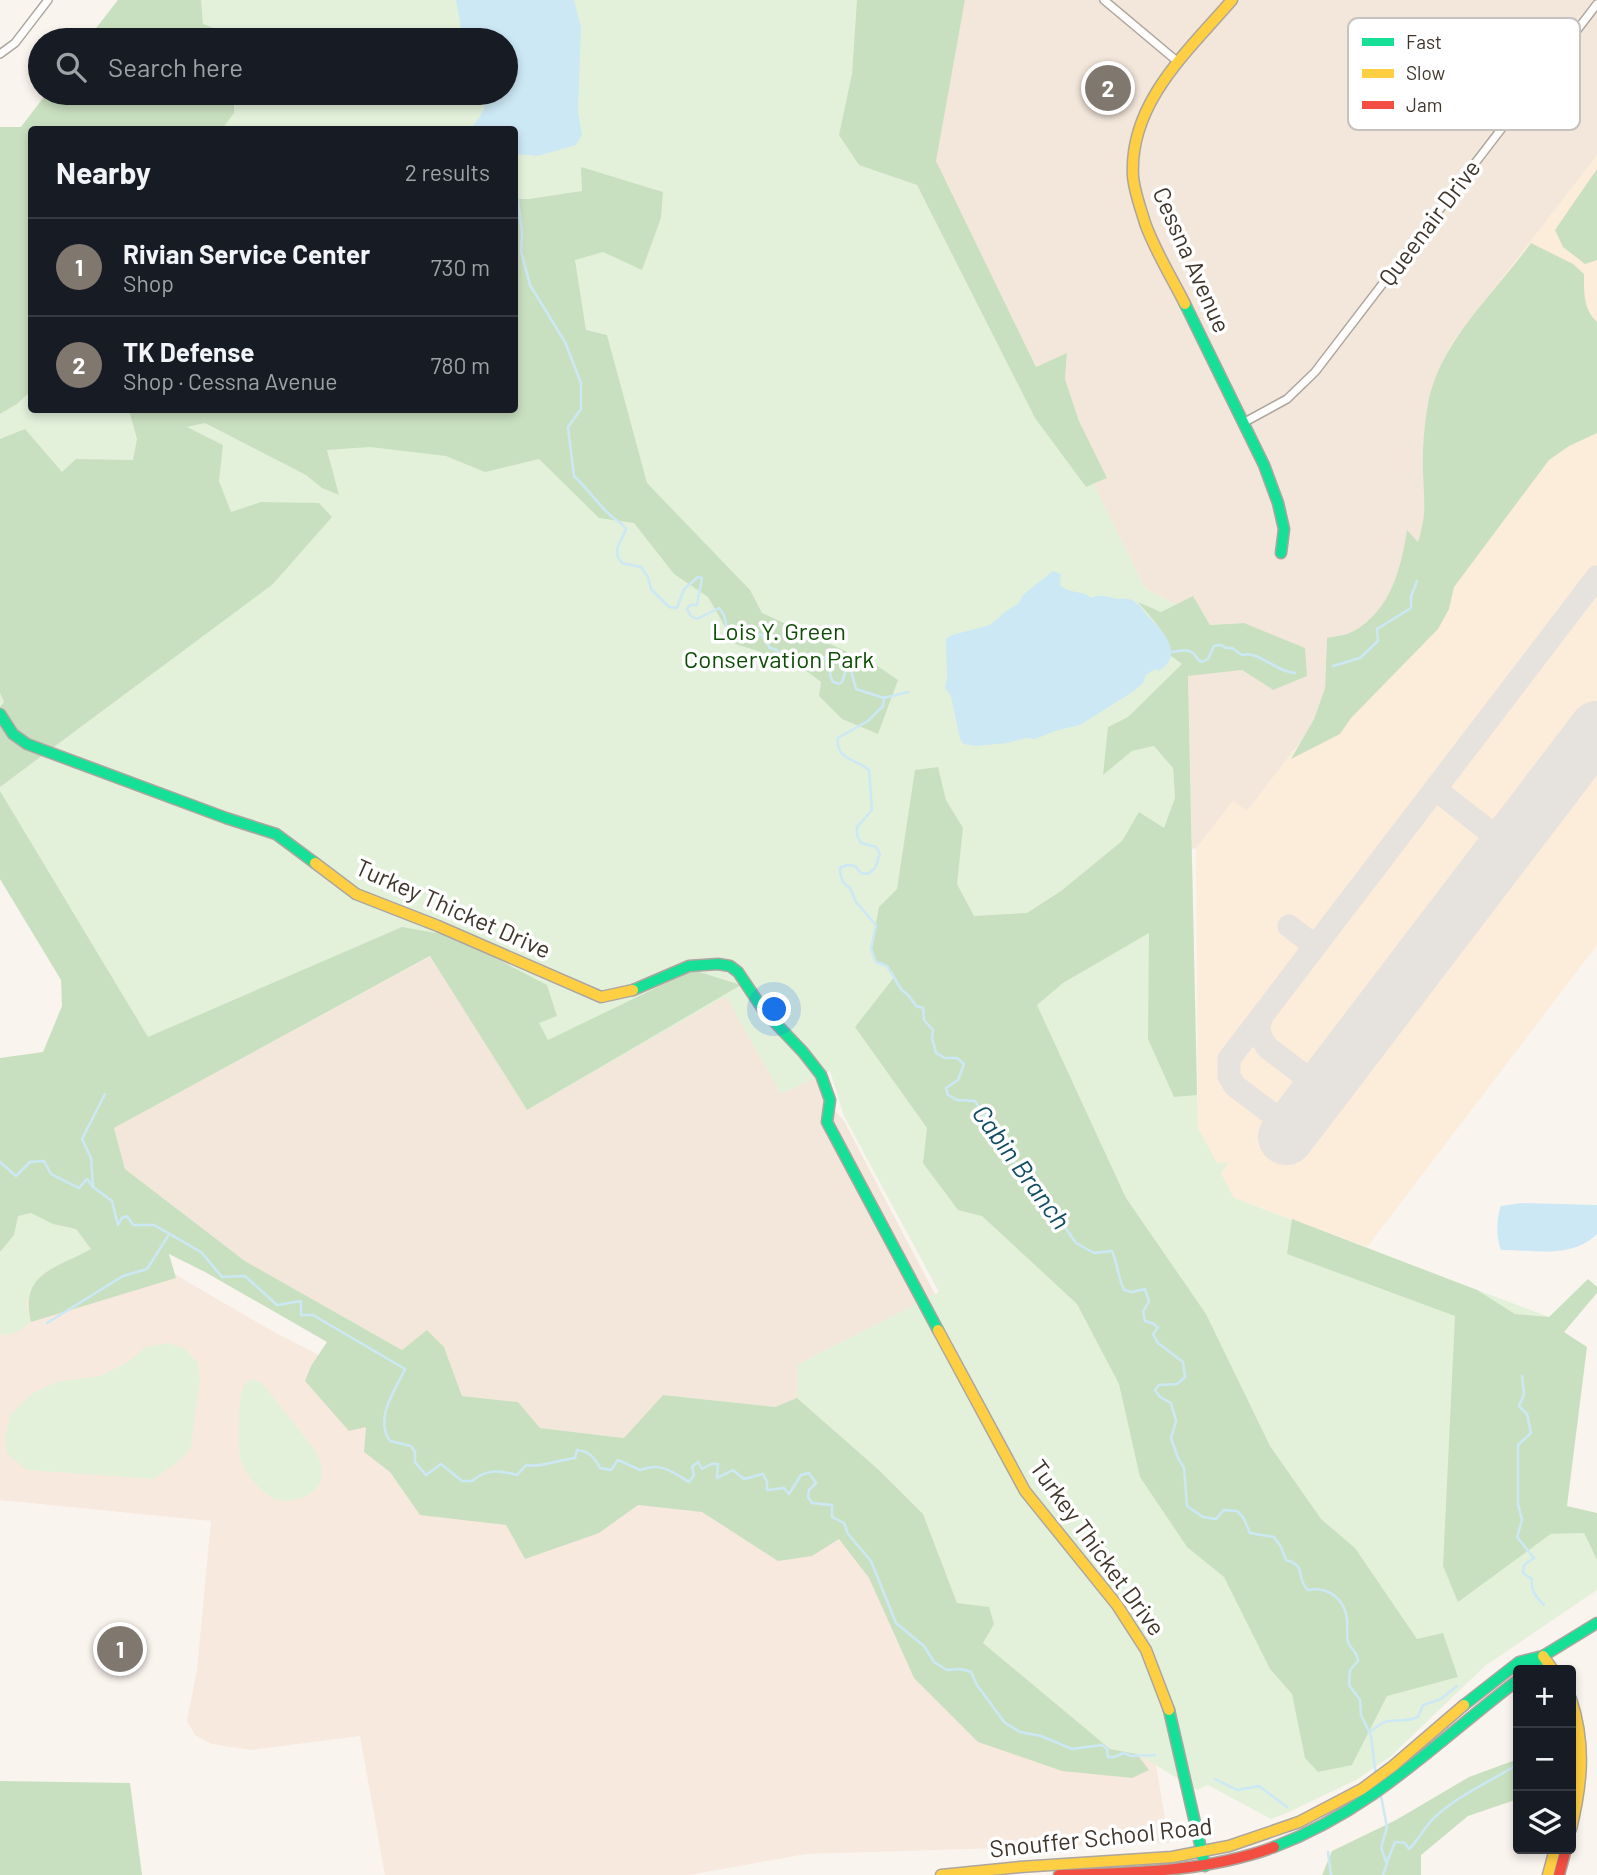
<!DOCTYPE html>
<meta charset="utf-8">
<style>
:root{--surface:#171b24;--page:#242831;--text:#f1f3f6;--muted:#9ea1a6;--line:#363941;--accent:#80786f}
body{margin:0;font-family:Barlow,sans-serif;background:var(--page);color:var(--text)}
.controls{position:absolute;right:21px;bottom:21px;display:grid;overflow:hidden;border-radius:7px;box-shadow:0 4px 10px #0003}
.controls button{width:63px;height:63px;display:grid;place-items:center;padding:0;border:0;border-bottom:2px solid var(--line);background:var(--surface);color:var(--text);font:35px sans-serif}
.you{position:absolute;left:775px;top:1010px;width:24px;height:24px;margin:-18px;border:5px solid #fff;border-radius:50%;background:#1a73e8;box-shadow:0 0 0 10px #1a73e833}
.badge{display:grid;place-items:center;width:46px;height:46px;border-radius:50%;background:var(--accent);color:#fff;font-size:23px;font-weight:700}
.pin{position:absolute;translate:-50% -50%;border:4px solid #fff;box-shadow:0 2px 7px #0006}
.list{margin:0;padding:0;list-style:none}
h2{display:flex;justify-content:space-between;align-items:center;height:91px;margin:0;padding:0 28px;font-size:30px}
h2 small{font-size:23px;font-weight:400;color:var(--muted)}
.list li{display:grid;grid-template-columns:46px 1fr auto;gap:21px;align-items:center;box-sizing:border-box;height:98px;padding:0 28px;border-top:2px solid var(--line)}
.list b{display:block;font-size:26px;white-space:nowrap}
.list p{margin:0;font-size:23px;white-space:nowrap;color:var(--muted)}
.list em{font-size:23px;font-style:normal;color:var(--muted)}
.icon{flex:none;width:38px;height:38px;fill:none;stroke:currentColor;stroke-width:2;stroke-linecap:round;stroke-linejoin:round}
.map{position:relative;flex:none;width:1597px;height:1875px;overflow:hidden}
.search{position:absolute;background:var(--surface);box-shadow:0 4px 10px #0003;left:28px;top:28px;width:490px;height:77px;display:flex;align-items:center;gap:18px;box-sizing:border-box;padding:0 24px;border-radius:38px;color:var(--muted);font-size:26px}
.panel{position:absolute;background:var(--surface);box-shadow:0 4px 10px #0003;left:28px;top:126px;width:490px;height:287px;border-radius:7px}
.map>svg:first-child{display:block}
.built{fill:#fcecda}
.industrial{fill:#f3e7db}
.education{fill:#f8e9df}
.green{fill:#e3f1db}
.forest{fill:#c9e0c0}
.water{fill:#cce8f4}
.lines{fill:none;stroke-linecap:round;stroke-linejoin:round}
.stream{stroke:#cce8f4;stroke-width:2.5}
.taxiway{stroke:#e6e2de;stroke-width:23}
.runway{stroke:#e6e2de;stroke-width:56}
.street-casing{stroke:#ada69f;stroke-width:10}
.fast-casing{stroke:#ada69f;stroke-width:13}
.slow-casing{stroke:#ada69f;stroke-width:13}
.jam-casing{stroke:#ada69f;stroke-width:13}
.street{stroke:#fefdfc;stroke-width:7}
.fast{stroke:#16e098;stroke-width:10}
.slow{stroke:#ffcf43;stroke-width:10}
.jam{stroke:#f24e42;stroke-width:10}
.labels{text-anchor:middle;stroke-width:7;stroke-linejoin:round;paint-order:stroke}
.street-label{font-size:24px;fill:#3f352b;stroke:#fff}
.park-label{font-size:24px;fill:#0e4d06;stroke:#fff}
.water-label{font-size:26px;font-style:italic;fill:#124d64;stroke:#fff}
.key{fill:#fff;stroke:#c5c2bf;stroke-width:2}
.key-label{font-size:19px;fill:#3f352b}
</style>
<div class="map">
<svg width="1597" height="1875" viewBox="0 0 1597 1875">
<rect width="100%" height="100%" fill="#faf4ee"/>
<path class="built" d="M1597,155v790l-230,302 -133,-49 -36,-70 -2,-280 37,-48 14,11 68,-87 137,-381z"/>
<g class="industrial">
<path d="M965,0h632v155l-145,188 -16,34 -9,30 -4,68 2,19 -2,32 -5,16 -11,-11 -5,29 -7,22 -15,29 -27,21 -26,7 -2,49 -11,31 -12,21 -55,71 -14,-10 -37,47 -4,1 -4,-174 54,-5 31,20 -29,-67 -34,2 -17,-28 -17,8 -31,-17 -52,-104 13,-6 -27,-57 -14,-42 2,-25 -31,13 -101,-205z"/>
<path d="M431,956l96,154 214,-125 57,69 23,33 4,12 19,22 118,225 -187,61 -112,-12 -38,43 -86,-10 -21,-26 -56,-6 -18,-49 -42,3 -157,-89 -120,-92 -11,-41z"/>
</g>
<path class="education" d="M26,1177l160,104 88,51 293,150 432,4 150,237 20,120 -363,11 -117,21h-304l-25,-139 -109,14 -39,-6 -17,-9 -8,-14 10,-51 14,-149 -211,-21v-292z"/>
<g class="green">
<path d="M118,0h844l-27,162 210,426 31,17 -15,7 -4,-2 31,65 10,453 19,35 12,-1 -8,11 13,25 315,119 -22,235 24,-18 33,-1 13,27v30l-112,76 -95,91 -34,23 -67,32 -18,7 -63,-34 -11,5 -60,-36 -27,-5 -127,-106 -26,-40 -34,-89 -44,-44 -82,-72v-33l142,-73 -95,-176 -14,-45 -49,23 -55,-98 -199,114 -111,-180 -175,101 -142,10 -99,-162v-465l17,-10 14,-13 1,19h40l25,3 3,-3h414v-280h-482l-11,-3 26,-34h459v-53h-419z"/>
<path d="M31,1213l22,11 23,5 15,21 -46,22 -19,31 5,19c-9,8 -19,15 -31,12v-82l14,-17 4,-19z"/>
<path d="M168,1343l16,5 13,14 3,16 -9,70 -11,12 -26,19 -127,-9 -20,-16 -2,-16 5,-23 23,-22 23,-11 44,-6 28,-14 18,-15z"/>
<path d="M252,1379l11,5 54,69c3,9 7,17 4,27 -5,16 -30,25 -46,19 -4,-1 -9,-6 -13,-9 -24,-20 -25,-39 -23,-68 0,-13 1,-25 5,-38z"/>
</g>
<g class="forest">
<path d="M118,0h83l2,24 23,9 2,7h-141z"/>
<path d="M857,0h108l-29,161 100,206 31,-14 -2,26 14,42 28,57 -21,9 -51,-69 -118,-233 -58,-20 -20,-30 13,-61z"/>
<path d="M47,93h187v20l-12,16 -190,1 -1,261 -14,13 -17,10v-287h21z"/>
<path d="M581,167l82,25 -2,26 -19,52 -39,-18 -28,8 11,70 21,5 40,148 103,107 12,23 114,52 22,15 -20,54 -36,-15 -23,-23 2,-14 -25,-19 -18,2 -20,-14 -23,-7 -27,-47 -34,-23 -40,-51 -35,-5 -60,-59 -54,13 -39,-16 -76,-9 -43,3 12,45 -17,-7 -16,-13 -101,-52 -18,4 36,18 -4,36 12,31 30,-10 58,1 13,14 -59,67 -273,203v-80l4,-5 -4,-9v-254l25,-10 37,43 14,-13 57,1 4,-21 -8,-29h385l1,-211h14l53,-8z"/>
<path d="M1597,169v91l-12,4 -22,-17 -8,-17z"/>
<path d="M1531,243l42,21 11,10c0,18 -1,35 13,48v111l-28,13 -20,14 -95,127 -5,22 -11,20 -87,89 -11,16 -49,25 23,-40 11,-31 2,-50c9,-2 20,-3 27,-7 37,-22 47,-62 53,-101l11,12c9,-28 6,-41 5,-69 -1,-21 1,-43 4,-64 10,-66 66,-113 104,-166z"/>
<path d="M1193,596l17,29 34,-2 61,25 2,28 -34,14 -31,-20 -54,6 9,419 -23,2 -26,-58 1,-106 -86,50 -26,22 89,193 80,116 64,132 51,73 34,29 62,91 26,-6 15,44 -71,19 -35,69 -34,7 -13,-14 -13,-64 -22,-25 -46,-92 -37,-30 -47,-70 -21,-93 -42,-80 -95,-88 -24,-6 -35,-47 4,-35 -72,-101 40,-51 -8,-10 -11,-4 -5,-13 8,-42 18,-18 18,-119 23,-3 8,33 17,28 -6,56 17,32 53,-3 34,-22 61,-50 17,-29 25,16 11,-30 -2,-30 -19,-22 -22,5 -29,24 5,-48 20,-10 54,-53 -11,-8c-3,-23 -19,-37 -33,-54l23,10z"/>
<path d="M0,791l148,246 254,-110 51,9 94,49 10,31 -18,7 9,17 145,-70 48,15 -214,125 -97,-154 -316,172 11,41 120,92 157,89 25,-20 17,17 18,49 56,6 22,26 84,10 39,-43 112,12 22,-9 82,72 44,44 34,89 32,4 5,17 -11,19 127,106 27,5 12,16 -17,8 -70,-7 -84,-29 -64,-64 -45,-100 -30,-39 -27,17 -34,5 -76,-49 -64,-7 -39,28 -74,26 -19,-34 -86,-10 -30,-43 -26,-20 2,-25 -17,4 -44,-50 6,-15 16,-24 -122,-70 -36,-18 7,24 -145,44c-12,-50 25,-53 60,-73l-15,-20 -23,-5 -22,-11 -13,3 -4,19 -14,17v-194l43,-6 19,-46 -1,-26 -61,-101z"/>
<path d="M1292,1219l185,71 38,24 34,3 39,-38 9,8v6l-33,39 23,15 -20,159 30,7v47l-13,-27 -33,1 -93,68 -15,-36 12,-250 -168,-62z"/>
<path d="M1518,1759v40l-50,17 -47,39v20h-99l10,-24 64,-31 73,-43z"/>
<path d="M0,1781l130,2 12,92h-142z"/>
</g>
<g class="water">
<path d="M456,0h118l7,27 -3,84 4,24 -6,10 -39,11 -22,-2 -1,-24 -43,-1 10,-14 10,-22h15v-53h-43z"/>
<path d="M1053,571l8,3 -1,11c9,9 23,5 31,13 8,-4 14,-2 22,0 8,2 14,-1 21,3 7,4 10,11 15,16 16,16 35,38 10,54l-4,-2 -9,6 -3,8 -9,8 -54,34 -22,5 -23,9 -9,-1 -19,5 -31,3 -12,-2 -4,-5 -9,-43 -6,-8 2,-9 -1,-40 6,-4 38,-10 16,-14 12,-7 6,-10z"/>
<path d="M1521,1203l76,2v29c-26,25 -62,16 -96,16 -5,-13 -5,-31 0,-44z"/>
</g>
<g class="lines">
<g class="stream">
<path d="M518,199l4,34 -1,18 9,34 35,57 16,41v26l-13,18 6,49c13,12 23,27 35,38 6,6 12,8 17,15 -5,14 -15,21 -4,34l19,4 7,10 3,12 18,18 8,1 7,-19 14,-12 4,1 -5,27h-7l-3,4 4,7 6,3 22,-11 5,7 4,18 7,3 8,-4 19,3 8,13 7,2 4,7c12,4 20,4 30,-4l22,8 -3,14 3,7 6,2 3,-2 5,-15h3l6,22 28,9 -1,8 -15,15 -30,17c-3,22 19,21 31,32l3,40 -15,17v8l4,8 15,4 4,7 -5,14 -7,6 -7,-1 -6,-7 -8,-1 -7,3c0,9 2,16 10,20l6,14 20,23 -5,24 5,13 11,4 14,23 8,7 7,10 7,2 1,12 9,10 -1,8 4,15 9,5h12l7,6 -6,16 -12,8 2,7 9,5 18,1 39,61 18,11 3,17 9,2 4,5 -2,10 3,8 11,5 16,23 18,10 18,-2c6,14 6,27 12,39l8,2 13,-3 4,12 -6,11 2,9 9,3 4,4 -5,6 5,9 25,19 2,15 -8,7 -18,1 -4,5 5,7 11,6 5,18 -5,17 7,20 6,10 3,38 16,11 13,2 8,-9 13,1 6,6 7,16 24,4 7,10 5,13c22,6 9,18 22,30 19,-4 37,8 39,30 1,7 -1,15 1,22 3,8 10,10 10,19l-8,9 -1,15 11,15 1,15 10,21 5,40"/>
<path d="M1171,652c8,-1 18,-4 24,3 6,7 -1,3 7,7l6,-3 6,-13 7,-1 5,3h6l10,7c16,-5 34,17 53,18"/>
<path d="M1333,666l27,-8 18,-17 -1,-12 34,-21v-11l6,-16"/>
<path d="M884,698l24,-6"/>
<path d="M105,1094l-23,45 9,19 2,29 19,14 6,24 4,-7 5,-2 6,9h21l47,27 21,25 23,-1 32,29 24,-4v14h12l92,54c-10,21 -31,50 -15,72l21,5 4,6v10l11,13 15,-11 21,17h10c14,-12 27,-11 45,-6l9,-10c13,3 33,-5 49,-7l2,-8c12,1 18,8 23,18l11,2 7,-10 22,10c21,-8 31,1 49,12l5,-7 -2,-8 6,-5 4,7 9,-5h7l-1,14 16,-8 11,9 19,-5 4,8v8l17,-2 5,6 12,-19 8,-2 7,10 -7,7 -1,7 4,6 20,2v12l12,6 4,11 23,27 25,62 28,23 10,16 13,8 14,-1 10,3 6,13 27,37 16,10 21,4 31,13 30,-4 5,4 1,8h6l10,-4 7,3 24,-1"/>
<path d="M0,1162l16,14 14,-14 14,-1 7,13 28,14 8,-9 6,8"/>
<path d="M47,1323l76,-47 24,-7 21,-33"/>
<path d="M1522,1376l2,18 -5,12 8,8 4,19 -13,12v59l4,16 -5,17 17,21 -10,7 -1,8 9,6c-2,11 4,18 12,26"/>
<path d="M1370,1732c23,-20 26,-6 48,-15l5,-12 18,-6 16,-13"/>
<path d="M1215,1779l22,11 22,-4 28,21"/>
<path d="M1381,1796l6,31 -6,21 6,16 -4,11"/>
<path d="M1328,1852l3,23"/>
<path d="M1387,1862l8,-20 10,1 4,6c10,-9 15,-22 25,-31 24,-23 56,-36 84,-54"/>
</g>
<g class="taxiway">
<path d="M1435,789l73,57"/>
<path d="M1289,926l26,20"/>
<path d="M1262,1016c-5,13 -3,21 6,32l54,41"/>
<path d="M1292,1129l-57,-43 -6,-10v-17l368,-482"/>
</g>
<path class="runway" d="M1286,1137l311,-408"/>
<defs>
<g id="street">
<path d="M1104,0l74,62"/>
<path d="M0,54l15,-11 33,-43"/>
<path d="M1243,423l44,-24 28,-27 282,-368"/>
</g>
<g id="fast">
<path d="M1185,304l79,161 14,38 6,26 -3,24"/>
<path d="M0,714l13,20 14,10 199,74 50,16 39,29"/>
<path d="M633,990l56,-24 29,-2 12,2 8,6 26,39 39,41 18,23 9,25 -3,22 111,208"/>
<path d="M1530,1670l13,-14"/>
<path d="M1464,1705l55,-43 24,-6 54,-33"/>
<path d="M1169,1710l36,156"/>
<path d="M1571,1740l2,19 -2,16"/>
<path d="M1274,1847c100,-38 162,-105 244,-167"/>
</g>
<g id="slow">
<path d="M1185,304c-13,-26 -30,-53 -40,-81 -4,-14 -11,-32 -12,-47 -4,-73 55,-125 99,-176"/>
<path d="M315,863l41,31 82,32 163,71 32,-7"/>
<path d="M938,1330l87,161 92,114 29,45 23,60"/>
<path d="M1543,1656l10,14"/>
<path d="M1571,1699c15,45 11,85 0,130"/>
<path d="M941,1875l79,-8 152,-10 57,-11 70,-24 63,-33 31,-23 71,-61"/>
<path d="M1548,1875l7,-26"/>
</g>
<g id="jam">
<path d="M1059,1875c72,-2 147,-3 215,-28"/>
<path d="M1559,1875l7,-26"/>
</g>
</defs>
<use href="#street" class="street-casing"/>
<use href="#fast" class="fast-casing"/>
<use href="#slow" class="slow-casing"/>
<use href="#jam" class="jam-casing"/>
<use href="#street" class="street"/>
<use href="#fast" class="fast"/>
<use href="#slow" class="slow"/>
<use href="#jam" class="jam"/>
</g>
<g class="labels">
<g class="street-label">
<text transform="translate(1430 223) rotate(-53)" y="8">Queenair Drive</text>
<text transform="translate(1191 260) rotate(66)" y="8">Cessna Avenue</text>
<text transform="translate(453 909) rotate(24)" y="8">Turkey Thicket Drive</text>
<text transform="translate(1097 1548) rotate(54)" y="8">Turkey Thicket Drive</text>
<text transform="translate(1101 1838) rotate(-6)" y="8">Snouffer School Road</text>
</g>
<g class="park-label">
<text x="779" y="640">Lois Y. Green<tspan x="779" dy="28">Conservation Park</tspan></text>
</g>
<g class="water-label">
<text transform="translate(1021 1167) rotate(54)" y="9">Cabin Branch</text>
</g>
</g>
<rect x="1348" y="18" width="232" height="112" rx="10" class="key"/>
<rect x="1362" y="38" width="32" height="8" fill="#16e098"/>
<rect x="1362" y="69" width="32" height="9" fill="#ffcf43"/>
<rect x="1362" y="101" width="32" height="8" fill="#f24e42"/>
<g class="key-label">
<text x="1406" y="49">Fast</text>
<text x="1406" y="80">Slow</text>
<text x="1406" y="112">Jam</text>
</g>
</svg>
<div class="controls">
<button>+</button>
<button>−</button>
<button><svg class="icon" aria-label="layers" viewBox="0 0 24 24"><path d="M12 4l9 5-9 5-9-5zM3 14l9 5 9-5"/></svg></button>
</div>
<div class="you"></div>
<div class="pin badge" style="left:120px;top:1649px">1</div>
<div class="pin badge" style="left:1108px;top:88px">2</div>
<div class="search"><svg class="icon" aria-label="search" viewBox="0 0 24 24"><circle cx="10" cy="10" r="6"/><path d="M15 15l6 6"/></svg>Search here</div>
<section class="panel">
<h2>Nearby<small>2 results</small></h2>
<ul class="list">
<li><span class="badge">1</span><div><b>Rivian Service Center</b><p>Shop</p></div><em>730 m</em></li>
<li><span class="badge">2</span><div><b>TK Defense</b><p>Shop · Cessna Avenue</p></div><em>780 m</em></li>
</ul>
</section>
</div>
